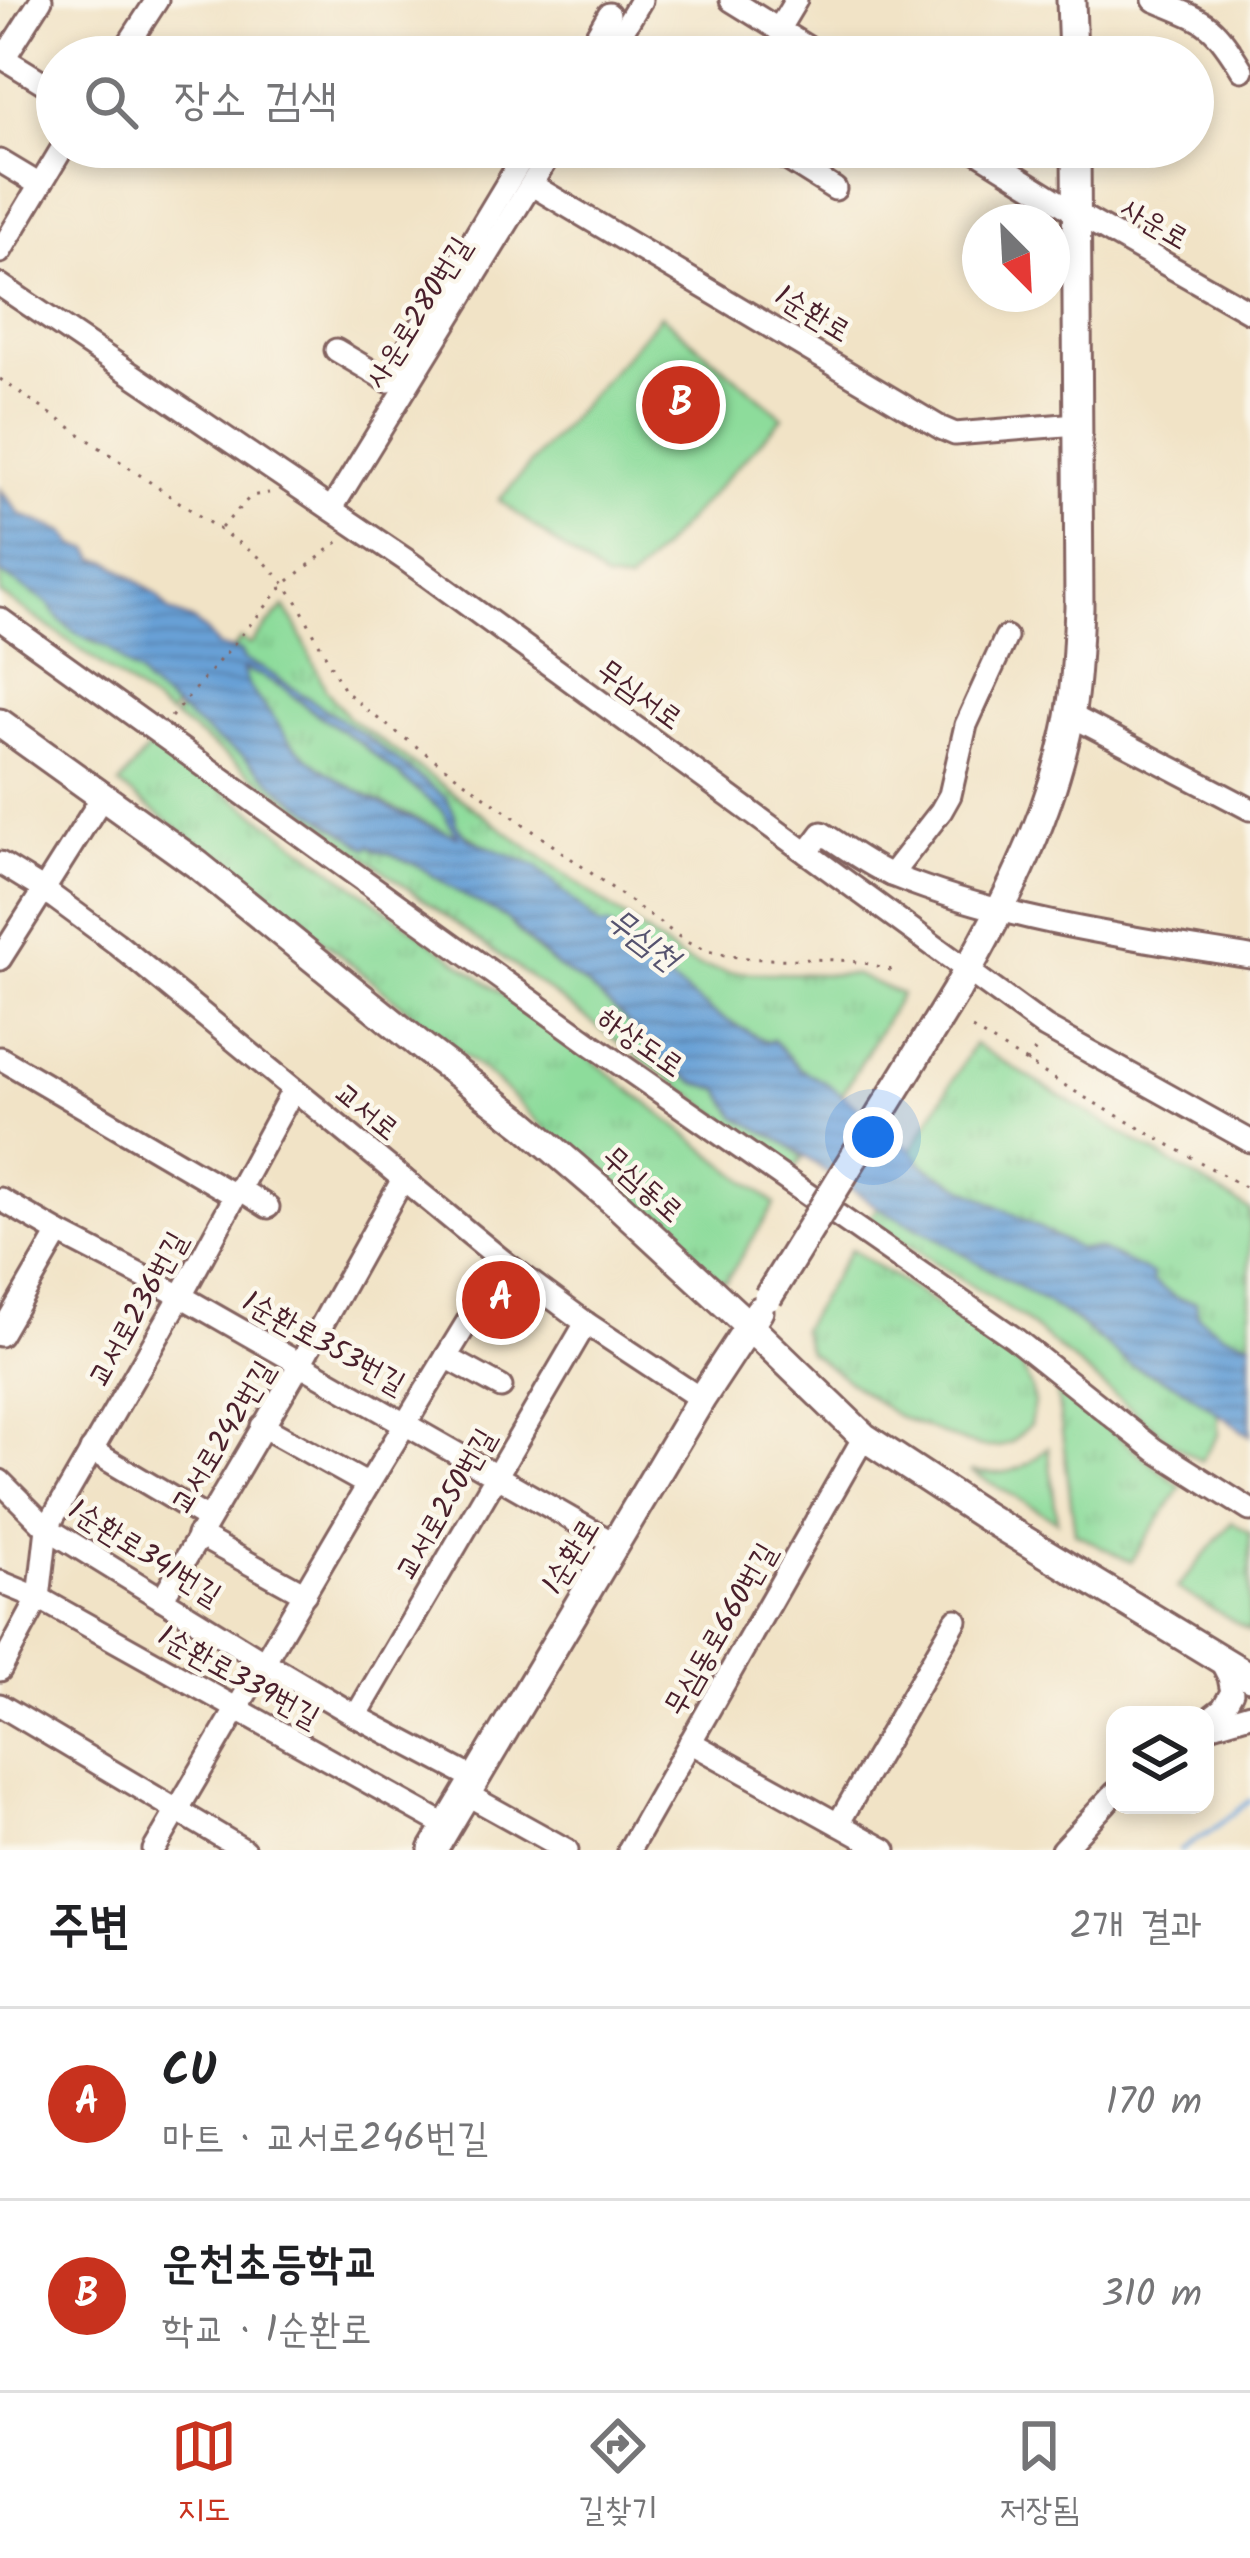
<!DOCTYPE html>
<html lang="ko">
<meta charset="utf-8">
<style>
:root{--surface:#fff;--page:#f6f6f6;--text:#202124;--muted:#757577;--line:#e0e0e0;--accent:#c8321e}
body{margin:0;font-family:Kalam,"Poor Story",sans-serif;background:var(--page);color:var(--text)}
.controls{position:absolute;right:36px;bottom:36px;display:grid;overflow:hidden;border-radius:24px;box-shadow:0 6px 18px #0003}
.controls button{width:108px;height:108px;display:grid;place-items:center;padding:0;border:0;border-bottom:3px solid var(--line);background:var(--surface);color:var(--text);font:60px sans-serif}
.compass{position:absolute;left:962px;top:204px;width:108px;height:108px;border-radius:50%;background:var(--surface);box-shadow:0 6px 18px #0003;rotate:156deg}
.you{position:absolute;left:873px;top:1137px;width:42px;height:42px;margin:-30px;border:9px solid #fff;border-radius:50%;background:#1a73e8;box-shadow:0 0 0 18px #1a73e833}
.badge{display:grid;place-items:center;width:78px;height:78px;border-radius:50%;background:var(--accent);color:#fff;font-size:39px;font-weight:700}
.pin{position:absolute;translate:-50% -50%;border:6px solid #fff;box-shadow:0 3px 12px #0006}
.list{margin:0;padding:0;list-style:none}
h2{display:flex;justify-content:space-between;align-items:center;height:156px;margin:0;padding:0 48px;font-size:51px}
h2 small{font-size:39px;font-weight:400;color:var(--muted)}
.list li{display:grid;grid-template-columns:78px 1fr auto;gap:36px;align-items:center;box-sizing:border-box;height:192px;padding:0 48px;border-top:3px solid var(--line)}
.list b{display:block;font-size:45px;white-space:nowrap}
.list p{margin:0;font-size:39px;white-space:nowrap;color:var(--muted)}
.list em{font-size:39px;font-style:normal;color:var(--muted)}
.icon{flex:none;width:66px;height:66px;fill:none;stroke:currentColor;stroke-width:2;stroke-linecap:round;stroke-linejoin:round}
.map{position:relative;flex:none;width:1250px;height:1850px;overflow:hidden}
.search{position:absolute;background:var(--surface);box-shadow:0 6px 18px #0003;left:36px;right:36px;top:36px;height:132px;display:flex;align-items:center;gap:30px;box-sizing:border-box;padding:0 42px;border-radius:66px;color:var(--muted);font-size:45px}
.sheet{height:540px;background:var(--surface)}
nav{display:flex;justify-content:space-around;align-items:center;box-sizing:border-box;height:168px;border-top:3px solid var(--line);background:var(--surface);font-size:33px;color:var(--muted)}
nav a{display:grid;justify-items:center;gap:6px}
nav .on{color:var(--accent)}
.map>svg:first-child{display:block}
.grass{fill:url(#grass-tufts);stroke:#6c7e63;stroke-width:3}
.pitch{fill:#8ddc9b;stroke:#6c7e63;stroke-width:3}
.water{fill:url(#water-rules);stroke:#596080;stroke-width:3;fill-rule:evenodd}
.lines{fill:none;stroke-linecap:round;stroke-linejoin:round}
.stream{stroke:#68a0d6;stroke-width:4.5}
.minor-casing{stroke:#846461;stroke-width:27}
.major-casing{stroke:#846461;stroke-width:33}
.path{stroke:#846461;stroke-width:3;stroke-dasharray:3 9;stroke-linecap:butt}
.minor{stroke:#fff;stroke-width:21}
.major{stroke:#fff;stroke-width:27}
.major-bridge-casing{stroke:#846461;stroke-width:33;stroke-linecap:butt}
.major-bridge{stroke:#fff;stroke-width:27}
.labels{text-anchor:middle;stroke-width:9;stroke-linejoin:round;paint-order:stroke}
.street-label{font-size:30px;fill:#4a1f2b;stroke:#fbf7ec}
.water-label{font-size:33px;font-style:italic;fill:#56536f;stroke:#fbf7ec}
</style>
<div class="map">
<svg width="1250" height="1850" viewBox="0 0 1250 1850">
<defs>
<pattern id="grass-tufts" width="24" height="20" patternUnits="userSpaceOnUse" patternTransform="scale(3)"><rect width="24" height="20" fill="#8ddc9b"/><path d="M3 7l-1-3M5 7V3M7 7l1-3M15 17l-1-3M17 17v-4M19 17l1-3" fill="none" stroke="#7bbc86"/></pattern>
<pattern id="water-rules" width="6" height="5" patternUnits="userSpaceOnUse" patternTransform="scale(3)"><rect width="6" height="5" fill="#68a0d6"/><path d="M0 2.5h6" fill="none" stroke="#5882ae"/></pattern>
</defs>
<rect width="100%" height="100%" fill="#fbf7ec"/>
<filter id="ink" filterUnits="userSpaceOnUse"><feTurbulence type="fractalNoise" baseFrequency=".00833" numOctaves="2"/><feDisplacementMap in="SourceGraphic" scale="24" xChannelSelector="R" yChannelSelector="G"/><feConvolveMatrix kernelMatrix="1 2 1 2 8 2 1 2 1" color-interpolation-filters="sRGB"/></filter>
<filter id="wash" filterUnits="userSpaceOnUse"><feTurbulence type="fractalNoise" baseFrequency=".004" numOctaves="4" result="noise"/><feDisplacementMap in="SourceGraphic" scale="48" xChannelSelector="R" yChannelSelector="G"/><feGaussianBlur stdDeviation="2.7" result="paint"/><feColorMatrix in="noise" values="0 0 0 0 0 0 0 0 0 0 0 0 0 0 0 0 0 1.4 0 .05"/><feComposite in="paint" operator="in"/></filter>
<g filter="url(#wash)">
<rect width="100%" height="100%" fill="#f1e3c6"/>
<g class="grass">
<path d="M0,573l48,30 11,16 34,23 16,6 21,21 10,6 7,10 29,22 -7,8 -111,-82 -58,-39z"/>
<path d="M284,607l12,18 30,65 22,27 331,240 19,9 29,6 129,3 45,19 -59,101 -43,-27 -26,-28 -6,2 -52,-28 -55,-40 -52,-49 -8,1c-32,-27 -67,-54 -104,-75 -16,-9 -26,-12 -41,-26v-10l-9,-17 -82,-63 -100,-66 -20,-9 -4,-9 -8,-1 9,-11 9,6z"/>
<path d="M242,669l18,6 25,14 23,19 52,35 82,68 16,26c-53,-24 -131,-53 -170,-98 -6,-7 -10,-16 -16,-23 -13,-16 -25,-26 -30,-47z"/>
<path d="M180,710l36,30 26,15 43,38 81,54 4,-3 7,7 14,3 29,13 43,28 43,23 27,29 24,20 27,16 37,33 20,21 9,16 46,30 24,6 17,28 50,27 16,13 -9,13 -621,-453z"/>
<path d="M155,740l431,315 189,149 -49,77 -13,-3 -153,-134 -64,-63 -249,-201 -128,-95z"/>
<path d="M974,1044l276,166v132l-27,-8 -25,-18 -2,-14 -18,-3 -78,-50h-21l-152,-81 -16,-17z"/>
<path d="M877,1207l51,26 147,87 55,45 50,21 38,27v22l-17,26 -28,-17 -151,-126 -154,-98z"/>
<path d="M851,1249l152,99 20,21 8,19 3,15 -4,22 -18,17 -13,5h-16l-23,-6 -65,-26 -86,-63 -8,-23z"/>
<path d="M1056,1386l125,101 -50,75 -56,-29z"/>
<path d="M1048,1447l9,74 -87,-50c35,6 53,1 78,-24z"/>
<path d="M1232,1522l18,11v98l-73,-43z"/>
</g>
<path class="pitch" d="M661,315l122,102 -154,166 -24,-3 -106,-80z"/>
<path class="water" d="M0,489l21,26 44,17 11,14 14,3 6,10 14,3 47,33 13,17 22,8 15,12 11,15 22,4 4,9 20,9 100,66 82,63 9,17 1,10 13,14 67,27 64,60 8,-1 53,44v5l54,40 52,28 6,-2 26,28 32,18 80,64 16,18 152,81h20l53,25 1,8 25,17 18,3 2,14 25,18 27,8v94l-70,-50 -50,-21 -55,-45 -147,-87 -51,-26 -90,-63 -50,-27 -17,-28 -24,-6 -46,-30 -9,-16 -20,-21 -37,-33 -27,-16 -24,-21 -27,-28 -43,-23 -43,-28 -29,-13 -14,-3 -7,-6 -3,3 -82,-55 -43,-38 -26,-15 -70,-55 -6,-10 -10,-6 -21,-21 -35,-16 -15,-13 -11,-16 -48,-30zM243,670l17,5 25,14 23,19 52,35 82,68 15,25c-51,-18 -133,-56 -169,-97 -6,-7 -10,-16 -16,-23 -12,-16 -25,-26 -29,-46z"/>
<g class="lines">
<path class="stream" d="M1180,1850l28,-17 42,-32"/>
</g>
</g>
<g filter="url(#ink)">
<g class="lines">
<defs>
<g id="minor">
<path d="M731,0l92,57"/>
<path d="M1154,0c52,22 58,20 88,70"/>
<path d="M778,30l18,-30"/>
<path d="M0,56l57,35"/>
<path d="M120,57l37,-57"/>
<path d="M584,57l25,-43"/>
<path d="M607,57l34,-57"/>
<path d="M4,58l37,-58"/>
<path d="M768,147l67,42"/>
<path d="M970,147l108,67 172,98"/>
<path d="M0,161l40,24"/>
<path d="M532,185l409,243 14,6 122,-10"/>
<path d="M0,252l63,-105"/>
<path d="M0,285l406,275 639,467 205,114"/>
<path d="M336,350l52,31 141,-234"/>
<path d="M332,508l222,-361"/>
<path d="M0,619l594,427 420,292 141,112 95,60"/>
<path d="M1070,715l180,94"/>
<path d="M807,853l15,-20c23,14 47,33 72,43 112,45 238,62 356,81"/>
<path d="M0,863l44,27 72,53 388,319 82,61 115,76"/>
<path d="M891,875l50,-64 9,-16 16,-70 40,-88"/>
<path d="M0,959l103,-163"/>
<path d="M0,1058l234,137"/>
<path d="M238,1188l30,19"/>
<path d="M0,1199l59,34 122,63 434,248"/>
<path d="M0,1335l59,-102"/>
<path d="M446,1357l55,30"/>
<path d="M262,1426l106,59"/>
<path d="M91,1450l117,69"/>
<path d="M0,1481l47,47 219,135 90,53 119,63"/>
<path d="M198,1535l107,59"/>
<path d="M0,1582l39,16 408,228"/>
<path d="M162,1599l138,-235 103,-185"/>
<path d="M0,1670l39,-72 8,-70 134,-232 112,-206"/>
<path d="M0,1705l244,145"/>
<path d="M356,1716l230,-393"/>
<path d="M1205,1722l18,-14 9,-16 -3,-15 -9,-18"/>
<path d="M1206,1727l44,-13"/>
<path d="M690,1742l195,108"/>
<path d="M466,1794l101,56"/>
<path d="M838,1824l118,-204"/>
<path d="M154,1850l214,-365 136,-223"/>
<path d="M629,1850l235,-413"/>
<path d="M1062,1850l53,-57"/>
</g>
<g id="major">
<path d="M1071,0l2,57"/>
<path d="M0,723l198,142 226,183 100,76 92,79 133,123 115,111 122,80 264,160"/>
<path d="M956,991c46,-81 89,-163 110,-255 10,-42 11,-86 13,-129l-3,-460"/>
<path d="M433,1850l268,-451 58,-88"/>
</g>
</defs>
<use href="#minor" class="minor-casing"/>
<use href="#major" class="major-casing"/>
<g class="path">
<path d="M0,379l262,180 23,25 13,19 45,86 30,26 312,226c63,35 146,3 213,32"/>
<path d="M221,528l30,-32 18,-3"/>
<path d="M171,717l114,-133 57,-45"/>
<path d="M972,1029l112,68 166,93"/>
<path d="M1027,1063l11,-17"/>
</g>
<use href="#minor" class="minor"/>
<use href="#major" class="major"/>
<defs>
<path id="major-bridge" d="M768,1297l188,-306"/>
</defs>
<use href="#major-bridge" class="major-bridge-casing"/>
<use href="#major-bridge" class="major-bridge"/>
</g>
</g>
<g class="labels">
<g class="street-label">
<text transform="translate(1155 223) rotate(30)" y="10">사운로</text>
<text transform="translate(418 312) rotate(-58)" y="10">사운로280번길</text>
<text transform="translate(813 313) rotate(31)" y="10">1순환로</text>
<text transform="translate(640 694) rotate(36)" y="10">무심서로</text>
<text transform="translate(641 1042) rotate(35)" y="10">하상도로</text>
<text transform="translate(367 1111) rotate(39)" y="10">교서로</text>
<text transform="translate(643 1184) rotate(42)" y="10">무심동로</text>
<text transform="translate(137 1309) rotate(-61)" y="10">교서로236번길</text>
<text transform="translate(324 1342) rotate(29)" y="10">1순환로353번길</text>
<text transform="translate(222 1437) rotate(-59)" y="10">교서로242번길</text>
<text transform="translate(445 1504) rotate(-60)" y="10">교서로250번길</text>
<text transform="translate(145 1552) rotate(32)" y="10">1순환로341번길</text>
<text transform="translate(570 1556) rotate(-59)" y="10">1순환로</text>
<text transform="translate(720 1629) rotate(-60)" y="10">무심동로660번길</text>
<text transform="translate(239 1676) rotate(29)" y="10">1순환로339번길</text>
</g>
<g class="water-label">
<text transform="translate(644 938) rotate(37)" y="12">무심천</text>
</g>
</g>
</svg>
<div class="controls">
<button><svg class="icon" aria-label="layers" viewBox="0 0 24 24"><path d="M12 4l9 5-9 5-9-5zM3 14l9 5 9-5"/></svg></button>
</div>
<svg class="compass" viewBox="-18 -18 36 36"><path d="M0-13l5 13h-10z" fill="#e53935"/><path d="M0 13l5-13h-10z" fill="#757577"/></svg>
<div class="you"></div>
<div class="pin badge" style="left:501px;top:1300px">A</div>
<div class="pin badge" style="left:681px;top:405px">B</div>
<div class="search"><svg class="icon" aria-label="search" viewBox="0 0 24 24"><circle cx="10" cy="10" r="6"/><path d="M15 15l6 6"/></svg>장소 검색</div>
</div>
<section class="sheet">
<h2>주변<small>2개 결과</small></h2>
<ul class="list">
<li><span class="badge">A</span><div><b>CU</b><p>마트 · 교서로246번길</p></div><em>170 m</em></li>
<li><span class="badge">B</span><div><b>운천초등학교</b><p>학교 · 1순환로</p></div><em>310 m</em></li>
</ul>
</section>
<nav>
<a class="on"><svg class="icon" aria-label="map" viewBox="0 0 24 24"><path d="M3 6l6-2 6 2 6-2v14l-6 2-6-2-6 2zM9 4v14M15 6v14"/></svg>지도</a>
<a><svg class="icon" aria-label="directions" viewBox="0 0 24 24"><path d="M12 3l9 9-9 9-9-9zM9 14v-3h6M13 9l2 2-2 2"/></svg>길찾기</a>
<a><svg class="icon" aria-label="saved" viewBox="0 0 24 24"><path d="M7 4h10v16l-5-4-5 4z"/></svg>저장됨</a>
</nav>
